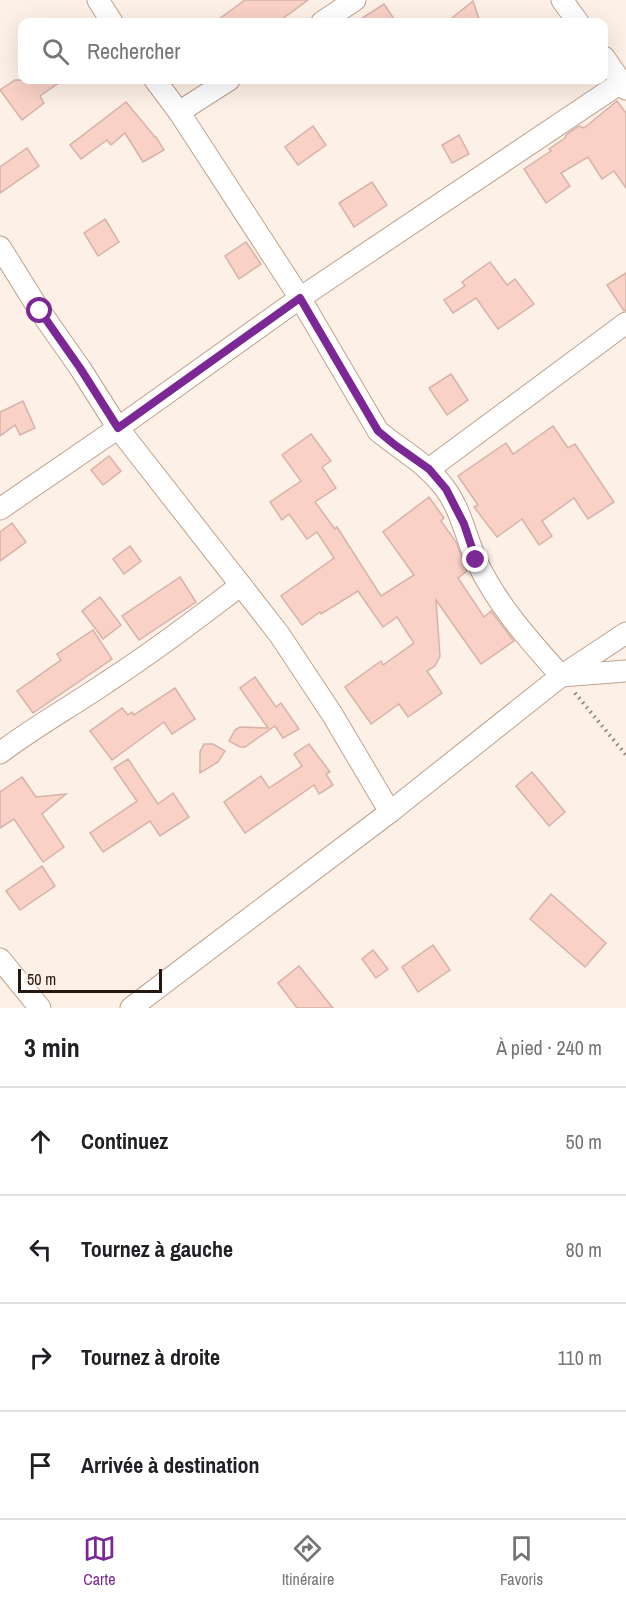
<!DOCTYPE html>
<html lang="fr">
<meta charset="utf-8">
<style>
:root{--surface:#fff;--page:#f6f6f6;--text:#202124;--muted:#757577;--line:#e0e0e0;--accent:#7c2796}
body{margin:0;font-family:"Archivo Narrow",sans-serif;background:var(--page);color:var(--text)}
.scale{position:absolute;left:18px;bottom:15px;width:144px;box-sizing:border-box;padding-left:6px;border:3px solid #241811;border-top:0;font-size:16px;line-height:21px;white-space:nowrap;color:#241811;-webkit-text-stroke:4px #fdf0e7;paint-order:stroke}
.stop{position:absolute;width:18px;height:18px;margin:-14px;border:4px solid #7c2796;border-radius:50%;background:#fff}
.stop.end{background:#7c2796;border-color:#fff;box-shadow:0 2px 6px #0008}
.list{margin:0;padding:0;list-style:none}
h2{display:flex;justify-content:space-between;align-items:center;height:78px;margin:0;padding:0 24px;font-size:26px}
h2 small{font-size:20px;font-weight:400;color:var(--muted)}
.list li{display:grid;grid-template-columns:39px 1fr auto;gap:18px;align-items:center;box-sizing:border-box;height:108px;padding:0 24px;border-top:2px solid var(--line)}
.list b{display:block;font-size:22px;white-space:nowrap}
.list em{font-size:20px;font-style:normal;color:var(--muted)}
.icon{flex:none;width:33px;height:33px;fill:none;stroke:currentColor;stroke-width:2;stroke-linecap:round;stroke-linejoin:round}
.map{position:relative;flex:none;width:626px;height:1008px;overflow:hidden}
.search{position:absolute;background:var(--surface);box-shadow:0 6px 24px #0002;left:18px;right:18px;top:18px;height:66px;display:flex;align-items:center;gap:15px;box-sizing:border-box;padding:0 21px;border-radius:12px;color:var(--muted);font-size:22px}
.sheet{height:510px;background:var(--surface)}
nav{display:flex;justify-content:space-around;align-items:center;box-sizing:border-box;height:84px;border-top:2px solid var(--line);background:var(--surface);font-size:16px;color:var(--muted)}
nav a{display:grid;justify-items:center;gap:3px}
nav .on{color:var(--accent)}
.map>svg:first-child{display:block}
.building{fill:#f9d1c6;stroke:#d7b2a8;stroke-width:1.5}
.lines{fill:none;stroke-linecap:round;stroke-linejoin:round}
.street-casing{stroke:#bfa18d;stroke-width:23}
.path{stroke:#8a7d75;stroke-width:4;stroke-dasharray:1.5 4.5;stroke-linecap:butt}
.street{stroke:#fff;stroke-width:21}
.route{stroke:#7c2796;stroke-width:8}
</style>
<div class="map">
<svg width="626" height="1008" viewBox="0 0 626 1008">
<rect width="100%" height="100%" fill="#fdf0e7"/>
<g class="building">
<path d="M245,0h63l-30,22h-63z"/>
<path d="M473,1l7,21h-33z"/>
<path d="M384,4l12,18h-40z"/>
<path d="M15,80h48l-23,16 4,7 -22,17 -22,-30z"/>
<path d="M617,101l9,12v75l-12,-17 -12,8 -14,-22 -27,16 9,13 -24,17 -22,-34 27,-18 -2,-2 16,-11 1,-3 13,-9 5,2z"/>
<path d="M126,102l29,35h1l8,13 -21,12 -18,-29 -14,12 -4,-5 -26,19 -11,-14z"/>
<path d="M313,126l13,19 -28,20 -13,-18z"/>
<path d="M459,135l10,19 -17,9 -10,-18z"/>
<path d="M27,148l12,18 -39,27v-26z"/>
<path d="M372,182l15,23 -33,22 -15,-24z"/>
<path d="M105,219l14,23 -21,14 -14,-23z"/>
<path d="M246,242l15,22 -22,15 -14,-23z"/>
<path d="M490,262l17,23 8,-6 19,25 -36,25 -22,-31 -23,15 -9,-13 21,-14 -3,-4z"/>
<path d="M626,273v37l-2,1 -17,-26z"/>
<path d="M451,374l17,26 -21,15 -18,-27z"/>
<path d="M23,401l12,27 -15,7 -5,-10 -15,11v-24z"/>
<path d="M553,426l15,22 7,-4 39,58 -26,17 -14,-21 -32,23 10,15 -13,9 -17,-26 -25,18 -23,-30 4,-2 -20,-29 48,-33 7,11z"/>
<path d="M311,434l20,27 -9,6 14,21 -21,14 20,27 2,-2 44,69 33,-21 -31,-43 46,-35 15,21 -3,3 15,21 11,29 -9,7 26,39 7,-6 23,30 -33,23 -45,-64 4,56 -5,10 -8,5 15,22 -34,24 -9,-13 -28,20 -26,-37 36,-26 2,4 31,-22 -17,-26 -14,10 -25,-36 -37,23 -1,-2 -18,13 -21,-29 53,-38 -17,-26 -10,7 -18,-25 -7,6 -12,-18 31,-21 -19,-26z"/>
<path d="M109,456l12,15 -18,14 -12,-15z"/>
<path d="M12,523l14,19 -26,19v-29z"/>
<path d="M130,546l11,15 -17,13 -11,-15z"/>
<path d="M180,577l16,25 -57,38 -17,-24z"/>
<path d="M100,597l21,28 -18,14 -21,-28z"/>
<path d="M93,630l19,29 -79,54 -16,-22 44,-31 -4,-6z"/>
<path d="M255,677l21,30 5,-4 18,26 -16,9 -8,-12 -30,21h-5l-11,-6 6,-11 5,-3 28,1 -28,-40z"/>
<path d="M175,688l20,31 -23,15 -8,-12 -52,38 -22,-29 32,-23 6,7 4,-3 2,3z"/>
<path d="M204,744h9l12,7 -7,11 -18,11v-21z"/>
<path d="M309,744l21,28 -4,2 7,11 -14,9 -5,-9 -69,48 -21,-31 37,-26 8,12 33,-22 -8,-12z"/>
<path d="M128,759l30,45 15,-11 16,24 -29,19 -10,-15 -47,31 -13,-19 47,-32 -23,-33z"/>
<path d="M532,772l33,40 -16,14 -33,-40z"/>
<path d="M22,777l14,20 30,-3 -24,20 22,33 -21,15 -29,-43 -14,9v-36z"/>
<path d="M42,866l13,20 -35,24 -14,-19z"/>
<path d="M551,894l55,49 -21,24 -55,-48z"/>
<path d="M433,945l17,25 -32,22 -16,-25z"/>
<path d="M373,950l15,19 -12,9 -14,-19z"/>
<path d="M299,966l34,42h-36l-19,-25z"/>
</g>
<g class="lines">
<defs>
<g id="street">
<path d="M98,0l14,22"/>
<path d="M562,0l16,22"/>
<path d="M322,22l33,-22"/>
<path d="M604,57l22,32"/>
<path d="M155,80l24,32 121,186 78,133c24,20 47,31 66,56 17,22 22,51 33,75 21,44 52,78 84,114l65,-5"/>
<path d="M179,112l50,-32"/>
<path d="M0,247l40,64 40,57 38,60 161,206 53,80 58,98"/>
<path d="M429,469l197,-146"/>
<path d="M0,509l118,-81 182,-130 322,-216"/>
<path d="M0,753c34,-26 72,-47 107,-71 46,-30 90,-63 134,-97"/>
<path d="M0,959l40,49"/>
<path d="M131,1008l259,-196 171,-136 65,-43"/>
</g>
</defs>
<use href="#street" class="street-casing"/>
<path class="path" d="M575,693l51,62"/>
<use href="#street" class="street"/>
</g>
<g class="lines">
<path class="route" d="M40,311l40,57 38,60 182,-130 78,133 17,14 34,24 17,20 18,35 12,36"/>
</g>
</svg>
<div class="scale">50 m</div>
<div class="stop" style="left:40px;top:311px"></div>
<div class="stop end" style="left:476px;top:560px"></div>
<div class="search"><svg class="icon" aria-label="search" viewBox="0 0 24 24"><circle cx="10" cy="10" r="6"/><path d="M15 15l6 6"/></svg>Rechercher</div>
</div>
<section class="sheet">
<h2>3 min<small>À pied · 240 m</small></h2>
<ul class="list">
<li><svg class="icon" aria-label="ahead" viewBox="0 0 24 24"><path d="M12 20V5M6 11l6-6 6 6"/></svg><div><b>Continuez</b></div><em>50 m</em></li>
<li><svg class="icon" aria-label="left" viewBox="0 0 24 24"><path d="M17 20v-9H6M10 6l-5 5 5 5"/></svg><div><b>Tournez à gauche</b></div><em>80 m</em></li>
<li><svg class="icon" aria-label="right" viewBox="0 0 24 24"><path d="M7 20v-9h11M14 6l5 5-5 5"/></svg><div><b>Tournez à droite</b></div><em>110 m</em></li>
<li><svg class="icon" aria-label="arrive" viewBox="0 0 24 24"><path d="M6 21V4h12l-3 4 3 4H6"/></svg><div><b>Arrivée à destination</b></div></li>
</ul>
</section>
<nav>
<a class="on"><svg class="icon" aria-label="map" viewBox="0 0 24 24"><path d="M3 6l6-2 6 2 6-2v14l-6 2-6-2-6 2zM9 4v14M15 6v14"/></svg>Carte</a>
<a><svg class="icon" aria-label="directions" viewBox="0 0 24 24"><path d="M12 3l9 9-9 9-9-9zM9 14v-3h6M13 9l2 2-2 2"/></svg>Itinéraire</a>
<a><svg class="icon" aria-label="saved" viewBox="0 0 24 24"><path d="M7 4h10v16l-5-4-5 4z"/></svg>Favoris</a>
</nav>
